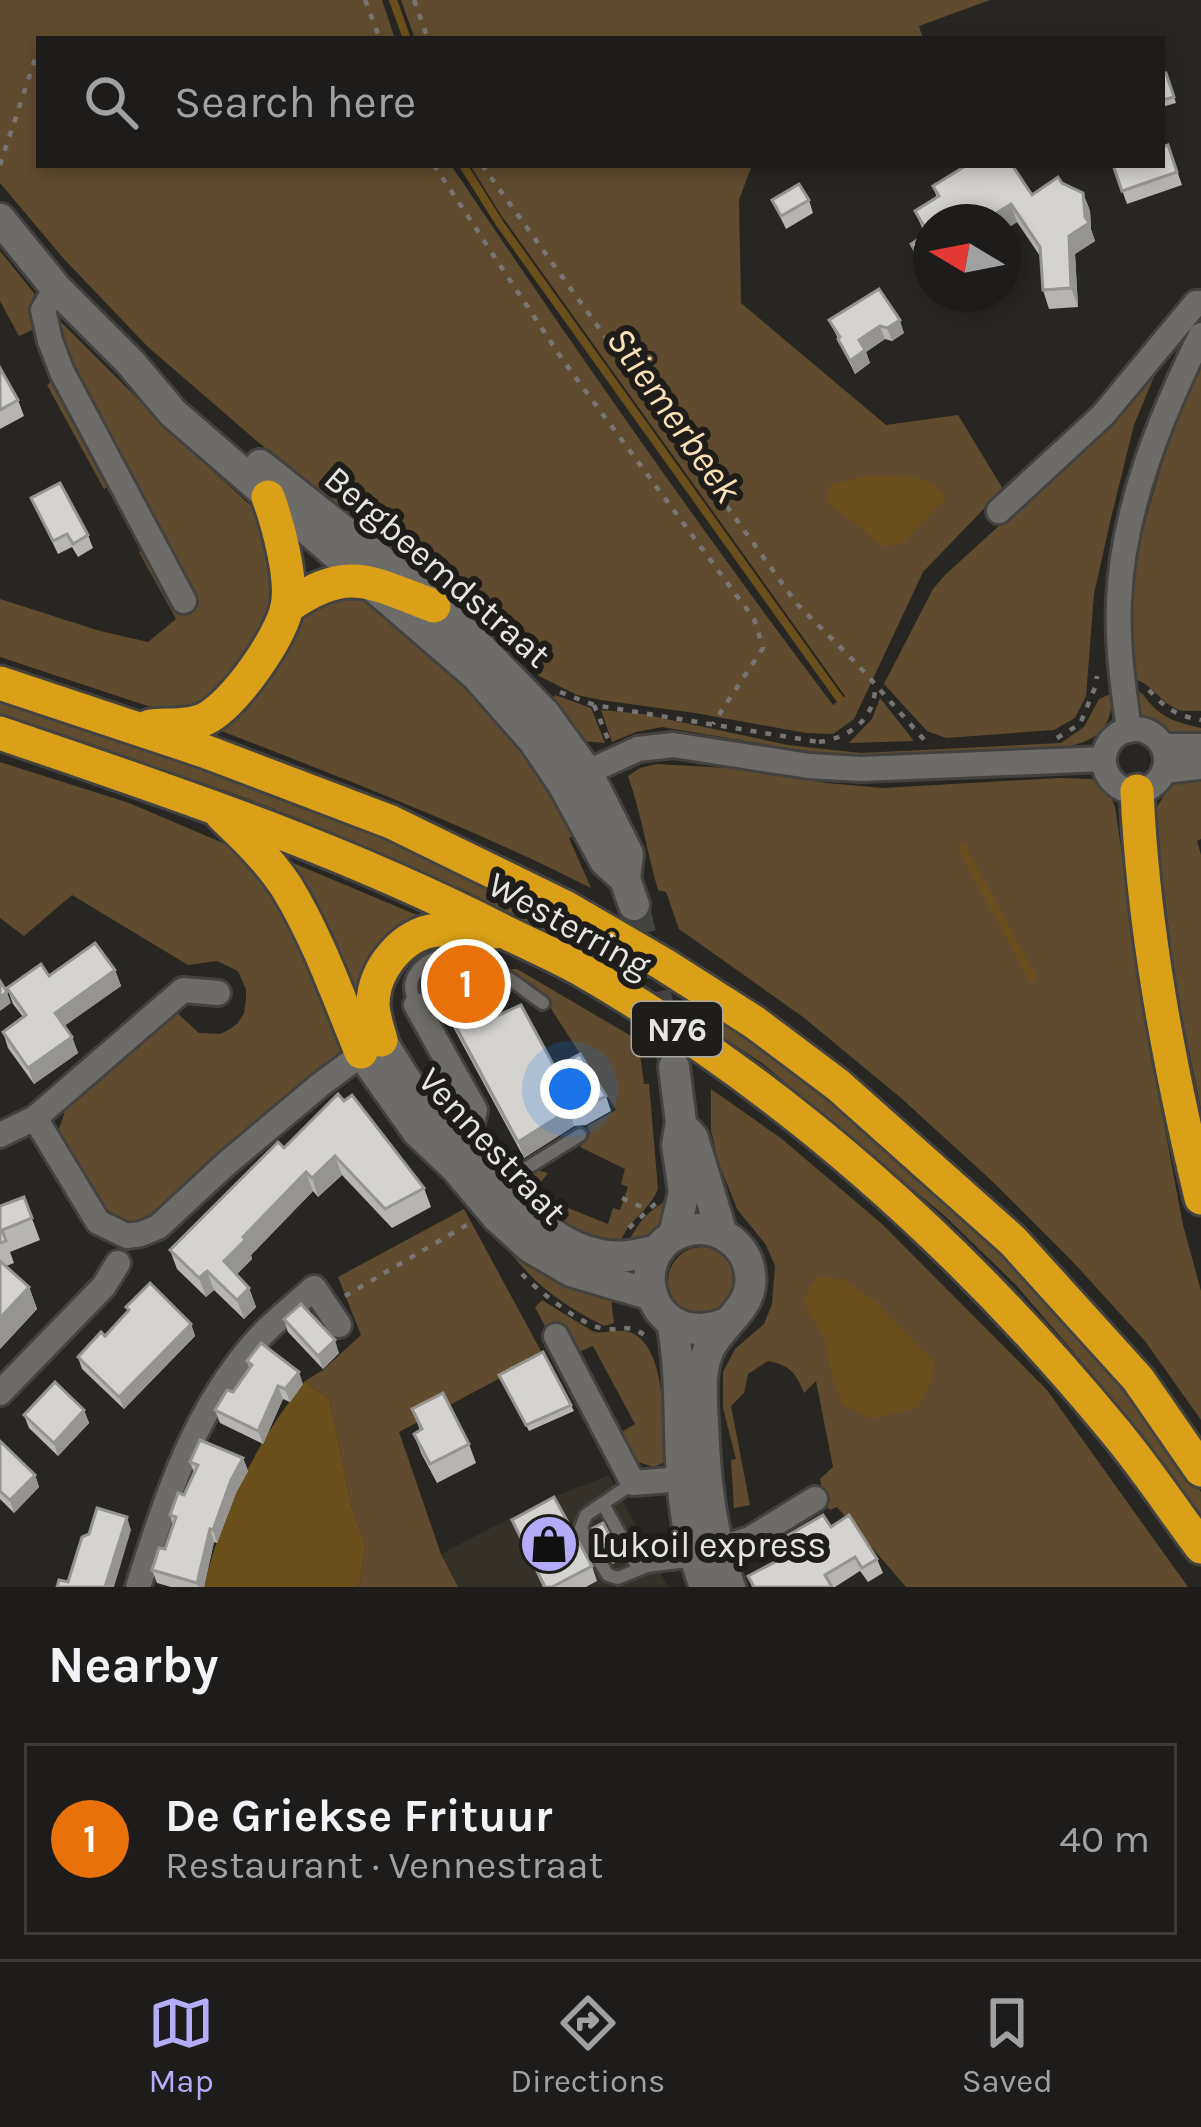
<!DOCTYPE html>
<meta charset="utf-8">
<style>
:root{--surface:#1e1c1a;--page:#262523;--text:#f1f3f6;--muted:#a1a1a2;--line:#3c3a39;--accent:#b4acf9}
body{margin:0;font-family:Karla,sans-serif;background:var(--page);color:var(--text)}
.compass{position:absolute;left:913px;top:204px;width:108px;height:108px;border-radius:50%;background:var(--surface);box-shadow:0 6px 18px #0003;rotate:280deg}
.you{position:absolute;left:570px;top:1089px;width:42px;height:42px;margin:-30px;border:9px solid #fff;border-radius:50%;background:#1a73e8;box-shadow:0 0 0 18px #1a73e833}
.badge{display:grid;place-items:center;width:78px;height:78px;border-radius:50%;background:var(--accent);color:#fff;font-size:39px;font-weight:700}
.pin{position:absolute;translate:-50% -50%;border:6px solid #fff;box-shadow:0 3px 12px #0006}
.list{margin:0;padding:0;list-style:none}
h2{display:flex;justify-content:space-between;align-items:center;height:156px;margin:0;padding:0 48px;font-size:51px}
h2 small{font-size:39px;font-weight:400;color:var(--muted)}
.list li{display:grid;grid-template-columns:78px 1fr auto;gap:36px;align-items:center;box-sizing:border-box;height:192px;margin:0 24px 24px;padding:0 24px;border:3px solid var(--line);border-radius:0px}
.list b{display:block;font-size:45px;white-space:nowrap}
.list p{margin:0;font-size:39px;white-space:nowrap;color:var(--muted)}
.list em{font-size:39px;font-style:normal;color:var(--muted)}
.icon{flex:none;width:66px;height:66px;fill:none;stroke:currentColor;stroke-width:2;stroke-linecap:round;stroke-linejoin:round}
.map{position:relative;flex:none;width:1201px;height:1587px;overflow:hidden}
.search{position:absolute;background:var(--surface);box-shadow:0 6px 18px #0003;left:36px;right:36px;top:36px;height:132px;display:flex;align-items:center;gap:30px;box-sizing:border-box;padding:0 42px;border-radius:0px;color:var(--muted);font-size:45px}
.sheet{height:372px;background:var(--surface)}
nav{display:flex;justify-content:space-around;align-items:center;box-sizing:border-box;height:168px;border-top:3px solid var(--line);background:var(--surface);font-size:33px;color:var(--muted)}
nav a{display:grid;justify-items:center;gap:6px}
nav .on{color:var(--accent)}
.map>svg:first-child{display:block}
.built{fill:#353028}
.green{fill:#5f4c2e}
.water{fill:#6a4e1c}
.lines{fill:none;stroke-linecap:round;stroke-linejoin:round}
.stream{stroke:#6a4e1c;stroke-width:8}
.tertiary-tunnel{stroke:#444340;stroke-width:30;stroke-dasharray:30 15;stroke-linecap:butt}
.service-casing{stroke:#444240;stroke-width:18}
.minor-casing{stroke:#444240;stroke-width:30}
.tertiary-casing{stroke:#444240;stroke-width:36}
.trunk-casing{stroke:#444240;stroke-width:39}
.path{stroke:#787674;stroke-width:4.5;stroke-dasharray:6 9;stroke-linecap:butt}
.service{stroke:#6e6c69;stroke-width:12}
.minor{stroke:#6e6c69;stroke-width:24}
.tertiary{stroke:#6e6c69;stroke-width:30}
.trunk{stroke:#daa018;stroke-width:33}
.wall{fill:#b7b5b2}
.shaded-wall{fill:#959491}
.building{fill:#d5d3cf;stroke:#959491;stroke-width:3}
.labels{text-anchor:middle;stroke-width:12;stroke-linejoin:round;paint-order:stroke}
.shield{fill:#1f1d1a;stroke:#aaa9a7;stroke-width:3}
.shield-label{font-size:33px;font-weight:bold;fill:#e6e5e3}
.street-label{font-size:36px;fill:#e6e5e3;stroke:#1f1d1a}
.poi-label{font-size:36px;fill:#e6e5e3;stroke:#1f1d1a;text-anchor:start}
.water-label{font-size:39px;font-style:italic;fill:#fce0b5;stroke:#1f1d1a}
</style>
<div class="map">
<svg width="1201" height="1587" viewBox="0 0 1201 1587">
<rect width="100%" height="100%" fill="#282623"/>
<path class="built" d="M609,1475l59,112h-210l-17,-33 100,-52z"/>
<g class="green">
<path d="M0,0h382l13,39h-356v126h412c123,183 249,364 382,540l12,-9 -344,-481 -31,-50h282l-13,35 2,103 145,122 72,-10 45,74 -80,83 -69,147 -21,15 -27,-1 -111,-20 -94,-13 -24,-5 -38,-19 -281,-234 -110,-95 -84,-88 -64,-76z"/>
<path d="M401,0h589l-71,26 4,13h-508z"/>
<path d="M0,251l34,42 -2,37 -13,6 -19,-35z"/>
<path d="M53,314l127,127 81,74 14,77 -7,29 -55,83 -41,10 -172,-57v-58l100,32 48,11 28,-23 -37,-67 8,-4 30,61 19,-12 -134,-245z"/>
<path d="M1160,362l-26,63 -24,97 -16,72 -8,102 -11,22 -21,12 -108,8 -19,-7 -43,-47 49,-95 12,-14 90,-82z"/>
<path d="M1201,364v347c-7,-1 -15,1 -22,-1 -19,-7 -26,-26 -45,-31l-4,-78 3,-37 38,-132z"/>
<path d="M54,380l56,106 -6,3 -57,-104z"/>
<path d="M355,589c48,41 100,79 142,126 32,36 55,79 77,120l-5,3 22,50c-121,-61 -246,-109 -372,-158l14,-14 77,-108z"/>
<path d="M1132,690l10,3c18,25 30,28 59,35v10c-44,2 -55,-6 -69,-48z"/>
<path d="M1113,693c-2,37 -15,47 -50,55l-195,9 -38,-2 -168,-28 -26,5 -24,10 -11,-32 42,4 145,31 73,8 200,-10 23,-16 15,-28z"/>
<path d="M555,695l36,13 14,35 -23,-2 -33,-38z"/>
<path d="M0,698l223,75 186,74 206,103 9,28c-115,-64 -232,-123 -355,-171 -88,-34 -180,-61 -269,-92z"/>
<path d="M880,698l34,43 -65,2 23,-24z"/>
<path d="M0,762l129,41 94,40 30,24 57,94 31,80v10l-12,13 -141,118 -34,35 -11,6 -28,-1 -14,-13 -42,-80 8,-24 108,-94 24,22 21,1 10,-5 8,-6 6,-10 2,-13v-11l-8,-18 -21,-10 -29,4 -116,-70 -48,41 -24,-18z"/>
<path d="M657,764l69,4 100,15 57,5 176,-10 33,1 17,13 6,15 37,253 31,165 18,66v129l-56,-79 -72,-79 -80,-80 -92,-84 -98,-81 -124,-88 -13,-37 -8,-2c-11,-38 -17,-77 -30,-114l12,-8z"/>
<path d="M1201,777v62l-4,2 4,14v254l-25,-122 -22,-173c12,-24 18,-35 47,-37z"/>
<path d="M286,860l138,58 -64,97z"/>
<path d="M507,969h10l121,71 6,44h5l9,105c-12,28 -33,29 -41,64l-35,-11 -58,-50c1,-11 4,-16 13,-22l11,3 -10,13 30,22 40,16 5,-16 7,2 8,-23 -7,-3 4,-15 -45,-22 10,-14 -3,-7 29,-16 -66,-103 -2,-10z"/>
<path d="M698,1000l62,42 145,116 114,107 98,116 60,77 24,34v23l-108,-140 -77,-90 -70,-68 -184,-154 -63,-41z"/>
<path d="M711,1089l71,50 100,85 165,166 141,197h-282l-69,-80 -7,3 -6,-6 -4,-25 13,-12 -17,-86 -12,12c-8,-20 -14,-28 -36,-32l-20,13 -4,19 -13,13 19,99 -16,3 -3,-48 5,-1 -13,-51v-36l12,-23 29,-25 8,-20 3,-38 -9,-21 -29,-36 -19,-48 -7,-31z"/>
<path d="M677,1197l-10,30 -41,25c5,-24 26,-48 51,-55z"/>
<path d="M478,1206l132,84 4,33 -10,3c-65,-33 -87,-60 -126,-120z"/>
<path d="M464,1209l79,146 -144,77 42,122 17,33h-104l6,-4 6,-38 -14,-37 -22,-108 -25,-19 18,-11 38,-35 -23,-58z"/>
<circle cx="702" cy="1281" r="34"/>
<path d="M542,1300l50,31c13,4 24,-3 37,1 39,12 34,98 36,130l-11,5 -16,-5 -18,-29 15,-9 -42,-78 -16,7 -27,-17 -15,-29z"/>
</g>
<g class="water">
<path d="M866,476c29,0 62,-4 81,21l-44,46 -19,4 -56,-44 1,-18z"/>
<path d="M821,1277l22,2 33,23 59,61 -5,23 -13,22 -46,11 -28,-14 -10,-24 -9,-45 -20,-32 6,-18z"/>
<path d="M305,1381l25,19 22,108 14,37 -6,38 -6,4h-150c17,-75 54,-147 101,-206z"/>
</g>
<g class="lines">
<g class="stream">
<path d="M393,0l14,39"/>
<path d="M463,165l37,59 339,474"/>
<path d="M962,848l70,129"/>
</g>
<path class="tertiary-tunnel" d="M634,905l40,162"/>
<defs>
<g id="service">
<path d="M416,1005c-6,-14 -8,-23 2,-35 37,-40 93,11 125,33"/>
<path d="M501,1184l79,-49"/>
<path d="M633,1483l-47,32 -5,13 5,12 22,35 10,3 29,-12 48,-6"/>
<path d="M603,1504l36,65"/>
</g>
<g id="minor">
<path d="M56,288l-13,22 7,31 12,31 122,229"/>
<path d="M999,511l104,-96 93,-112h5"/>
<circle cx="1135" cy="760" r="31"/>
<path d="M1129,730c-6,-43 -12,-87 -10,-130 4,-92 42,-184 82,-265"/>
<path d="M1163,746h38"/>
<path d="M1164,771l37,-4"/>
<path d="M575,778l63,-29 35,-4 136,21 52,3 243,-10"/>
<path d="M416,1005l59,105 -4,17 -11,16"/>
<path d="M35,1118l63,104 29,14 14,-2 17,-7 68,-63 94,-79 55,-41"/>
<path d="M0,1135l35,-17 148,-128 35,3"/>
<path d="M556,1336l77,147 49,-4"/>
<path d="M0,1393l104,-107 14,-23"/>
<path d="M719,1549l31,-10 65,-40"/>
<path d="M138,1587c26,-83 53,-167 109,-235 18,-24 45,-44 67,-64l25,37"/>
</g>
<g id="tertiary">
<path d="M0,219l56,69 74,74 43,51 304,263 57,65 29,43 42,77 20,18"/>
<path d="M260,465l128,101 84,73 73,75 42,58 41,82 -3,25 9,26"/>
<path d="M381,1040c16,27 32,53 51,78 10,12 24,20 35,31 37,35 68,86 119,102 28,9 44,6 72,-1"/>
<path d="M361,1052l56,79 39,37 42,50 32,29 41,24 81,24"/>
<path d="M674,1067l7,55 -4,23 7,47 -10,43"/>
<path d="M688,1132l5,6 29,96"/>
<path d="M672,1322c10,51 6,102 10,153 2,37 10,77 23,112"/>
<path d="M725,1324c-82,29 -102,-81 -35,-94 28,-6 57,15 60,43 5,35 -29,49 -42,78 -9,22 -6,49 -5,73 2,56 8,110 27,163"/>
</g>
<g id="trunk">
<path d="M287,607c61,-43 83,-25 147,-1"/>
<path d="M0,683l207,69 184,70 174,85 98,57 91,58 84,63 175,156 125,138 63,91"/>
<path d="M150,726c16,-2 40,1 55,-7 29,-14 75,-80 82,-112 6,-28 -9,-83 -19,-110"/>
<path d="M0,733c173,59 344,116 507,200 24,12 50,23 73,36 207,119 383,278 534,461 31,37 58,78 87,117"/>
<path d="M1137,791c6,137 32,274 64,407"/>
<path d="M222,815c23,22 46,44 64,71 32,52 52,110 75,166"/>
<path d="M381,1040c-3,-11 -8,-25 -8,-37 1,-34 30,-70 64,-73 19,-2 39,1 58,2"/>
</g>
</defs>
<use href="#service" class="service-casing"/>
<use href="#minor" class="minor-casing"/>
<use href="#tertiary" class="tertiary-casing"/>
<use href="#trunk" class="trunk-casing"/>
<g class="path">
<path d="M365,0l15,39"/>
<path d="M414,0l14,39"/>
<path d="M0,165l37,-112"/>
<path d="M434,165l128,194 192,260 9,29 -50,76"/>
<path d="M482,165l315,439 60,60 71,80"/>
<path d="M1149,690c16,18 28,26 52,30"/>
<path d="M560,692l34,13 225,37"/>
<path d="M594,705l14,34"/>
<path d="M1057,738l23,-14 16,-39 1,-9"/>
<path d="M819,742c29,-4 54,-21 56,-52"/>
<path d="M622,1198l26,12"/>
<path d="M629,1228l27,-25"/>
<path d="M522,1274c15,16 58,50 79,54 20,5 23,-7 45,8"/>
<path d="M345,1296l125,-73"/>
</g>
<use href="#service" class="service"/>
<use href="#minor" class="minor"/>
<use href="#tertiary" class="tertiary"/>
<use href="#trunk" class="trunk"/>
</g>
<g class="wall">
<path d="M1166,73l10,30 -14,4v-32z"/>
<path d="M1168,145l14,40 -55,19 -14,-39z"/>
<path d="M1062,183l21,10 7,18 1,19 4,11 -20,13 3,53 -29,2 -6,-19 -3,-34 -23,-34 -14,9v-9h-72v61l-14,-21 -6,-18 14,-9 -10,-24 22,-13 -4,-12 99,9z"/>
<path d="M772,200h37l4,13 -27,16z"/>
<path d="M879,289l25,44 -12,8 -7,-2 -19,13 4,11 -15,11 -26,-54z"/>
<path d="M0,368l18,32 6,16 -24,13z"/>
<path d="M31,498l57,37 5,13 -15,9 -6,-10 -14,7z"/>
<path d="M115,970l6,16 -57,40 8,11 6,16 -44,31 -26,-36 -5,-16 20,-15 -10,-13 -6,-16 42,-12z"/>
<path d="M427,973l72,42 56,53 51,28 5,15 -25,14 -12,1 -50,32 -92,-170z"/>
<path d="M338,1094l86,94 7,19 -39,21 -50,-53 -24,22 -5,-6 -62,64 1,4 -15,15 12,14 7,19 -12,12 -30,-29 -8,7 -29,-28 -7,-19 114,-102z"/>
<path d="M24,1197l16,43 -30,12 4,11 -8,3 23,21 8,22 -37,40v-143z"/>
<path d="M126,1307l65,17 4,12 -71,73 -42,-40 -4,-12 27,-21 23,-25z"/>
<path d="M284,1319l55,34 -16,16 -35,-37z"/>
<path d="M247,1361l56,23 -13,18 -7,-3 -20,45 -43,-21 -5,-13 18,-18 17,-23z"/>
<path d="M499,1375l72,30 3,6 -45,20z"/>
<path d="M412,1409l57,35 7,19 -39,20 -16,-30 -7,-19 6,-4z"/>
<path d="M84,1410l5,13 -31,33 -29,-28 -5,-13z"/>
<path d="M0,1441l35,34 4,12 -25,26 -14,-14z"/>
<path d="M243,1458l5,13 -12,22 -19,50 -3,-1 -10,45h-33l-14,-4 -5,-13 13,-21 8,-24 -3,-10 14,-20 10,-22 -4,-11z"/>
<path d="M512,1520l80,46 5,15 -11,6h-43z"/>
<path d="M831,1527l46,32 6,14 -15,9 -8,-11 -25,16h-83l-4,-11 44,-22 -7,-17z"/>
<path d="M593,1528l26,25 3,6 -9,5z"/>
</g>
<g class="shaded-wall">
<path d="M1083,193l7,18 1,18 4,12 -20,13 3,53 -7,-19 -2,-52 16,-19z"/>
<path d="M1011,204l6,18 -14,9v-9h-21z"/>
<path d="M900,320l4,13 -12,8 -5,-13z"/>
<path d="M880,326l5,13 -19,13 4,11 -15,11 -5,-13 9,-21z"/>
<path d="M115,970l6,16 -61,43 -5,-16z"/>
<path d="M7,992l4,11 -11,8v-14z"/>
<path d="M72,1037l6,16 -44,31 -6,-16z"/>
<path d="M569,1110l5,16 -50,32 -6,-16z"/>
<path d="M335,1156l7,19 -24,22 -6,-19z"/>
<path d="M306,1172l7,19 -62,64 1,4 -21,21 -7,-19 19,-24z"/>
<path d="M207,1271l7,19 -8,7 -7,-19z"/>
<path d="M29,1287l8,22 -37,40v-31z"/>
<path d="M249,1288l7,19 -12,12 -7,-19z"/>
<path d="M191,1324l4,12 -71,73 -5,-12z"/>
<path d="M335,1340l4,13 -16,16 -5,-13z"/>
<path d="M299,1372l4,12 -13,18 -5,-13z"/>
<path d="M278,1386l5,13 -20,45 -5,-13z"/>
<path d="M84,1410l5,13 -31,33 -4,-13z"/>
<path d="M243,1458l5,13 -12,22 -19,50 -4,-13 18,-50z"/>
<path d="M35,1475l4,12 -25,26 -4,-13z"/>
<path d="M127,1517l4,13 -17,57h-9z"/>
<path d="M210,1529l4,13 -10,45h-5l-2,-4z"/>
</g>
<g class="building">
<path d="M1166,73l8,24 -12,3v-25z"/>
<path d="M1168,145l9,27 -55,19 -9,-26h49v-18z"/>
<path d="M967,165h45l20,30 26,-18 4,6 21,10 2,24 4,6 -20,13 2,52 -28,2 -3,-43 -29,-43 -29,18h-51v39l-7,4 -13,-21 17,-11 -13,-22 24,-15 -6,-10z"/>
<path d="M799,184l10,16 -28,16 -9,-16z"/>
<path d="M879,289l21,31 -13,8 -7,-2 -21,14 6,10 -15,11 -12,-22 2,-2 -11,-17z"/>
<path d="M0,368l18,32 -18,10z"/>
<path d="M60,483l28,52 -15,9 -6,-10 -14,7 -22,-43z"/>
<path d="M95,943l20,27 -60,43 17,24 -44,31 -25,-36 23,-17 -19,-27 34,-24 8,12z"/>
<path d="M451,959l31,23 17,33 22,-10 34,63 25,-14 26,42 -25,13 -12,1 -51,32 -91,-169z"/>
<path d="M0,981l7,11 -7,5z"/>
<path d="M338,1094l6,7 8,-6 72,93 -39,21 -50,-53 -23,22 -6,-6 -63,65 2,3 -21,21 25,27 -12,12 -30,-29 -8,7 -29,-28 108,-108 6,6z"/>
<path d="M24,1197l8,21 -30,12 4,11 -6,2v-37z"/>
<path d="M0,1261l29,26 -29,31z"/>
<path d="M150,1283l41,41 -72,73 -41,-40 23,-25 4,4 24,-26 -3,-3z"/>
<path d="M301,1304l34,36 -17,16 -34,-37z"/>
<path d="M261,1343l38,29 -14,17 -7,-3 -20,45 -43,-21 12,-20 6,2 19,-27 -5,-4z"/>
<path d="M543,1352l28,53 -45,20 -27,-50z"/>
<path d="M55,1382l29,28 -30,33 -30,-28z"/>
<path d="M443,1393l26,51 -39,20 -16,-30 8,-5 -10,-20z"/>
<path d="M200,1440l43,18 -12,22 -18,50 -3,-1 -13,54 -45,-13 7,-22 6,1 11,-32 -6,-2 8,-22 6,2 14,-30 -8,-3z"/>
<path d="M0,1441l35,34 -25,25 -10,-9z"/>
<path d="M554,1497l38,69 -40,21h-7l-33,-67z"/>
<path d="M97,1508l30,9 -22,70h-48l2,-7 9,2 14,-45 7,-3z"/>
<path d="M823,1515l8,12 18,-12 28,44 -15,9 -7,-11 -30,18 7,12h-78l-6,-11 46,-24 -9,-15z"/>
<path d="M603,1523l16,30 -8,4 -18,-29z"/>
</g>
<defs>
<symbol id="shop-disc" viewBox="-11 -11 22 22"><circle r="9.5" fill="#b4acf9" stroke="#1f1d1a"/><path d="M-5-2.5h2.3a2.7 3.5 0 0 1 5.4 0H5L5.5 6h-11ZM-1.5-2.5h3a1.5 2.3 0 0 0-3 0Z" fill="#111"/></symbol>
</defs>
<g fill-rule="evenodd">
<use href="#shop-disc" x="516" y="1511" width="66" height="66"/>
</g>
<g class="labels">
<rect class="shield" x="632" y="1002" width="90" height="54" rx="9"/>
<g class="shield-label">
<text x="677" y="1041">N76</text>
</g>
<g class="street-label">
<text transform="translate(438 566) rotate(41)" y="13">Bergbeemdstraat</text>
<text transform="translate(570 924) rotate(29)" y="13">Westerring</text>
<text transform="translate(493 1145) rotate(47)" y="13">Vennestraat</text>
</g>
<g class="poi-label">
<text x="591" y="1557">Lukoil express</text>
</g>
<g class="water-label">
<text transform="translate(675 414) rotate(55)" y="14">Stiemerbeek</text>
</g>
</g>
</svg>
<svg class="compass" viewBox="-18 -18 36 36"><path d="M0-13l5 13h-10z" fill="#e53935"/><path d="M0 13l5-13h-10z" fill="#a1a1a2"/></svg>
<div class="you"></div>
<div class="pin badge" style="left:466px;top:984px;background:#e8710a">1</div>
<div class="search"><svg class="icon" aria-label="search" viewBox="0 0 24 24"><circle cx="10" cy="10" r="6"/><path d="M15 15l6 6"/></svg>Search here</div>
</div>
<section class="sheet">
<h2>Nearby<small></small></h2>
<ul class="list">
<li><span class="badge" style="background:#e8710a">1</span><div><b>De Griekse Frituur</b><p>Restaurant · Vennestraat</p></div><em>40 m</em></li>
</ul>
</section>
<nav>
<a class="on"><svg class="icon" aria-label="map" viewBox="0 0 24 24"><path d="M3 6l6-2 6 2 6-2v14l-6 2-6-2-6 2zM9 4v14M15 6v14"/></svg>Map</a>
<a><svg class="icon" aria-label="directions" viewBox="0 0 24 24"><path d="M12 3l9 9-9 9-9-9zM9 14v-3h6M13 9l2 2-2 2"/></svg>Directions</a>
<a><svg class="icon" aria-label="saved" viewBox="0 0 24 24"><path d="M7 4h10v16l-5-4-5 4z"/></svg>Saved</a>
</nav>
